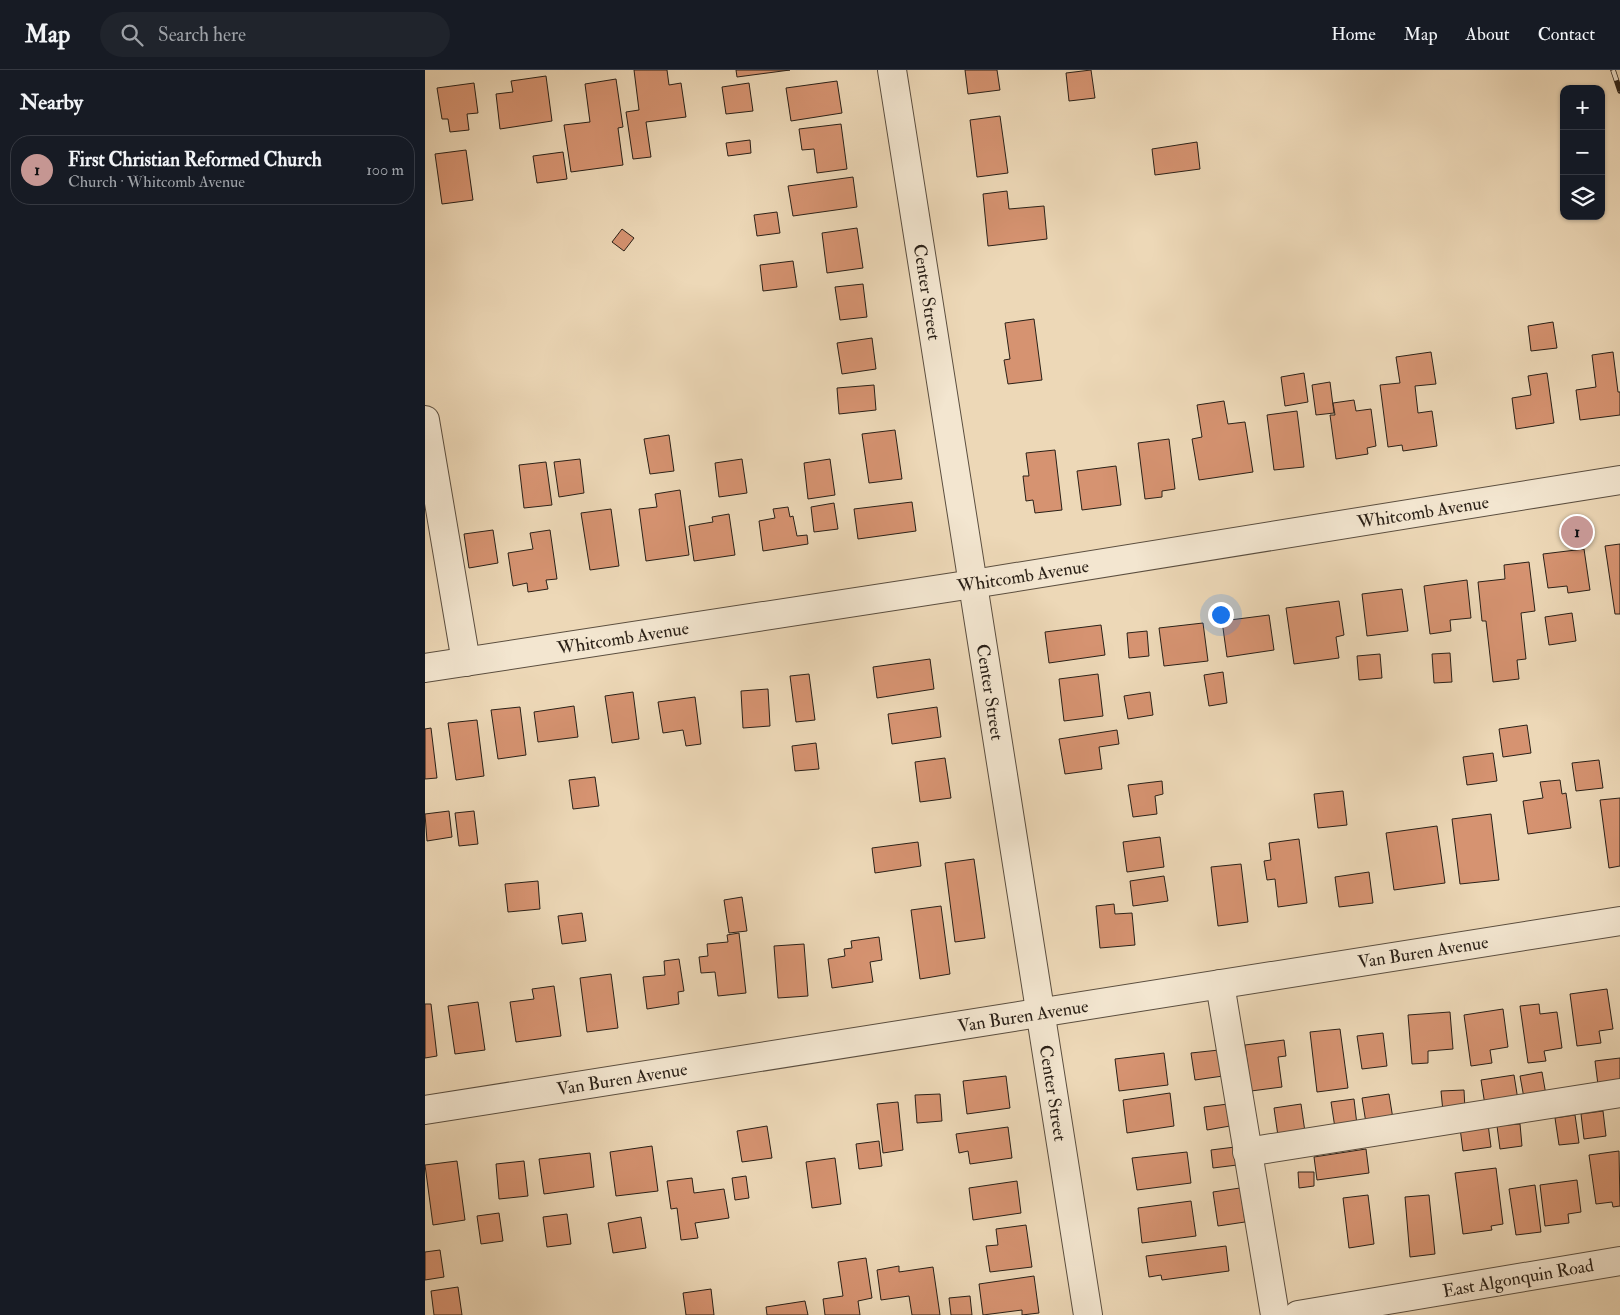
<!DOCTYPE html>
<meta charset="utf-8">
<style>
:root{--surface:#171b24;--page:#20242c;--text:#f1f3f6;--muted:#9ea1a6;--line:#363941;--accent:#c59692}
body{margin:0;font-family:"IM FELL Double Pica",serif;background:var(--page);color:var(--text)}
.controls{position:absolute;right:15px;top:15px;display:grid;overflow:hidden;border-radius:10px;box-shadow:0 1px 4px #0004}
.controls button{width:45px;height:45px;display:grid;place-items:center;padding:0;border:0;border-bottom:1px solid var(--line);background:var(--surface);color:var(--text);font:25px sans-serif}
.you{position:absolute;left:795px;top:544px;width:18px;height:18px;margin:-12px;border:4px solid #fff;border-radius:50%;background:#1a73e8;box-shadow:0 0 0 8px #1a73e833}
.badge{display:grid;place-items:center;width:32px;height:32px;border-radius:50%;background:var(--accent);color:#111;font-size:16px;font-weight:700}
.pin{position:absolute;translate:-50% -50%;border:2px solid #fff;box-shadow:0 1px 5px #0006}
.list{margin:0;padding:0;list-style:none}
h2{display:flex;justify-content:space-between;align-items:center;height:65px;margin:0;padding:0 20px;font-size:21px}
h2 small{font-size:16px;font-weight:400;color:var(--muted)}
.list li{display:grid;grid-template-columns:32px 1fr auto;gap:15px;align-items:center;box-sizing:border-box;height:70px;margin:0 10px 10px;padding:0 10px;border:1px solid var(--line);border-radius:20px}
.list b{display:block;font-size:19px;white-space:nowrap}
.list p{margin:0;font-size:16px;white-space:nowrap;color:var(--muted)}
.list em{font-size:16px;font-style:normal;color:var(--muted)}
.icon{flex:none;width:28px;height:28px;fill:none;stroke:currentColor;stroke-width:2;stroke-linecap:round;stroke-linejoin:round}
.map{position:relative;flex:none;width:1195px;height:1245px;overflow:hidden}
header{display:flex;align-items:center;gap:30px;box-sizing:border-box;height:70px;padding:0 25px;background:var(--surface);border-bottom:1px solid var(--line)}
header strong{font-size:24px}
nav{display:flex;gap:28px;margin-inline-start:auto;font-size:18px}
.search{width:350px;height:45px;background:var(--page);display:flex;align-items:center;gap:12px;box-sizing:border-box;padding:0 18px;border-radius:28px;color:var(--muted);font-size:19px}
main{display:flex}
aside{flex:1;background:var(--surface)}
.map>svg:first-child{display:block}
.building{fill:#d69371;stroke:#2a2017}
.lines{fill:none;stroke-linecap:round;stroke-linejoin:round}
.minor-casing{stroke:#5b4e3f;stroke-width:30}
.minor{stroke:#f3e6d0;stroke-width:28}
.rail-casing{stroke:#2a2017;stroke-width:5.5}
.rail{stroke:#f3e6d0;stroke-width:4;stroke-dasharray:11;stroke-linecap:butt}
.labels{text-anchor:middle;stroke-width:4.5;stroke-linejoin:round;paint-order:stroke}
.street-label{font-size:18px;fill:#2a2017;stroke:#f3e6d0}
</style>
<header>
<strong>Map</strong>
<div class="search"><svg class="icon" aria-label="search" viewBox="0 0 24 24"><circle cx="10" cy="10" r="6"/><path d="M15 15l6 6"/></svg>Search here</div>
<nav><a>Home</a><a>Map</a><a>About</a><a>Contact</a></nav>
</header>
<main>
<aside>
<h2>Nearby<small></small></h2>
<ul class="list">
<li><span class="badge">1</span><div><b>First Christian Reformed Church</b><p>Church · Whitcomb Avenue</p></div><em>100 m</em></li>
</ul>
</aside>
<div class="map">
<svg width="1195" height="1245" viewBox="0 0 1195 1245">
<rect width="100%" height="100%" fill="#edd8b7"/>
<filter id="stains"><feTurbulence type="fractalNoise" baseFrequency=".004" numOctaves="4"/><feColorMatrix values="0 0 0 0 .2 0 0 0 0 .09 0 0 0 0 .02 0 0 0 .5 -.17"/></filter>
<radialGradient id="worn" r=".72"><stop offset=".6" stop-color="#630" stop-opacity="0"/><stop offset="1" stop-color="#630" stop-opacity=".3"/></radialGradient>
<g class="building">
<path d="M209,0h33l2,15 12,-2 5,34 -40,5 5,35 -18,2 -7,-47 13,-2z"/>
<path d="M311,0h54l-53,7z"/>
<path d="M540,0h32l3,20 -32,4z"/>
<path d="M666,0l4,28 -26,3 -3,-28z"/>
<path d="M121,6l6,45 -52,8 -4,-35 17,-2 -2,-11z"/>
<path d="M191,9l7,48 -5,1 5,37 -52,7 -7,-47 26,-3 -5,-38z"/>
<path d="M412,11l5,32 -51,8 -5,-33z"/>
<path d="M49,13l4,30 -11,1 2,16 -19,2 -2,-13h-6l-5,-31z"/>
<path d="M324,13l4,28 -27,3 -4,-27z"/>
<path d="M575,46l8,57 -31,4 -7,-57z"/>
<path d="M416,54l6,45 -30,4 -3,-24 -12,1 -3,-21z"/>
<path d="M325,70l1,13 -23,3 -2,-13z"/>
<path d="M772,72l3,27 -45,6 -3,-26z"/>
<path d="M41,80l7,50 -31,4 -7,-50z"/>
<path d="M138,82l4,27 -30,4 -4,-27z"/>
<path d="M428,107l4,30 -64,9 -5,-30z"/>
<path d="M582,121l2,18 35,-3 3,33 -59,7 -5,-52z"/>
<path d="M352,142l3,21 -23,3 -3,-21z"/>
<path d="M432,158l6,40 -36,5 -5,-40z"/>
<path d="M197,159l12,9 -10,13 -12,-9z"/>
<path d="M368,191l4,26 -34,4 -3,-26z"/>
<path d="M438,214l4,33 -27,3 -5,-33z"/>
<path d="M609,249l8,61 -34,4 -4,-24 6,-1 -5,-36z"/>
<path d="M1128,252l4,26 -26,3 -3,-25z"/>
<path d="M447,268l4,31 -34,5 -5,-31z"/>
<path d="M1006,282l5,32 -21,2 3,27 14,-2 5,35 -34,5 -1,-6 -14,2 -8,-62 20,-2 -4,-26z"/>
<path d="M1188,282l5,40h2v23l-40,5 -4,-30 20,-3 -4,-32z"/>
<path d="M879,303l4,29 -23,4 -4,-29z"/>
<path d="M1122,303l7,50 -38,6 -4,-31 19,-3 -3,-19z"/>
<path d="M905,312l4,31 -18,2 -4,-30z"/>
<path d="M449,315l2,25 -37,4 -2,-26z"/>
<path d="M929,330l2,11 15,-2 5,37 -9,2 1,6 -32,5 -6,-44h5l-2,-12z"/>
<path d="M799,331l4,23 17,-2 8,50 -54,8 -7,-41 10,-2 -5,-32z"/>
<path d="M872,341l7,56 -30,3 -7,-55z"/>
<path d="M470,360l7,49 -33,4 -7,-49z"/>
<path d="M244,365l5,36 -24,3 -6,-35z"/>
<path d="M744,369l6,50 -13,2v6l-17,2 -7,-56z"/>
<path d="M630,380l7,60 -27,3 -2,-13 -7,1 -3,-25h6l-3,-23z"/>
<path d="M155,389l4,34 -25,4 -5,-35z"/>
<path d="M317,389l5,34 -28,4 -4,-34z"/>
<path d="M405,389l5,36 -27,4 -4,-36z"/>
<path d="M121,392l6,43 -28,3 -5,-43z"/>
<path d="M691,396l5,39 -39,5 -5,-39z"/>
<path d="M255,420l9,65 -43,6 -7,-52 18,-2 -2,-13z"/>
<path d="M487,432l4,29 -58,8 -4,-30z"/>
<path d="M409,433l4,26 -24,3 -3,-25z"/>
<path d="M363,437l2,10 3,-1 4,20 10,-1 1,9 -45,7 -4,-30 16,-3 -2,-9z"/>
<path d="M186,439l8,57 -29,4 -9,-57z"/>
<path d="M304,444l6,41 -41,6 -5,-35 24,-4 -1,-5z"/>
<path d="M68,460l5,33 -29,5 -5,-34z"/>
<path d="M125,460l7,49 -11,1 2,9 -20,3 -1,-9 -14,3 -5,-33 25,-4 -3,-16z"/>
<path d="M1195,474v70h-5l-10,-68z"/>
<path d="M1159,479l6,41 -22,3 -1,-7 -19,2 -5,-34z"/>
<path d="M1104,492l6,49 -14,2 5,46 -9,1 2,19 -26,3 -7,-61h-4l-4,-39 27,-3 -1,-14z"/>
<path d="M1042,510l4,38 -21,2 1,11 -21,3 -6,-48z"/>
<path d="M977,519l6,42 -41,5 -5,-42z"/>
<path d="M914,531l5,34 -8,2 3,21 -45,6 -8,-56z"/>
<path d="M1147,543l4,28 -27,4 -4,-28z"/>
<path d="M844,545l5,35 -47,7 -5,-36z"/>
<path d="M778,553l5,38 -44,5 -5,-38z"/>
<path d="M676,555l4,30 -56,8 -4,-31z"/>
<path d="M722,561l2,25 -20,2 -2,-25z"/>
<path d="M1025,583l2,29 -18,1 -2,-29z"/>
<path d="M955,584l2,24 -23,2 -2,-24z"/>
<path d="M505,589l4,30 -57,9 -4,-31z"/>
<path d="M798,602l4,31 -18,3 -5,-31z"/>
<path d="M384,604l6,46 -19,2 -6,-46z"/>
<path d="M673,604l5,42 -39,5 -5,-42z"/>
<path d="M343,619l2,37 -27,2 -2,-37z"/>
<path d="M208,622l6,47 -27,4 -7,-47z"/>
<path d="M725,622l3,23 -25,4 -4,-23z"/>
<path d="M270,627l6,47 -15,2 -3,-16 -20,3 -5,-31z"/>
<path d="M149,636l4,31 -40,5 -4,-30z"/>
<path d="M95,637l6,48 -28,4 -7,-49z"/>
<path d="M512,637l4,30 -49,7 -4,-30z"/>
<path d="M52,650l7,56 -28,4 -8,-57z"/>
<path d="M1102,655l4,28 -28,4 -4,-28z"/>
<path d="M6,658l6,50 -12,1v-50z"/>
<path d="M692,660l2,14 -20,3 3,22 -37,5 -6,-35z"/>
<path d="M391,673l3,26 -24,2 -3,-25z"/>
<path d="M1068,683l4,28 -30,4 -4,-28z"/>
<path d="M520,688l6,40 -31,4 -5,-40z"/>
<path d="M1174,690l4,28 -27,3 -4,-28z"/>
<path d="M170,707l4,29 -26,3 -4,-29z"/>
<path d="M1135,710l2,14 4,-1 5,35 -43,6 -5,-33 20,-3 -3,-16z"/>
<path d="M737,711l1,13 -8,2 2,18 -24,3 -5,-32z"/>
<path d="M918,721l4,34 -29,3 -4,-34z"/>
<path d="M1195,728v68l-11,2 -9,-68z"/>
<path d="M24,741l3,26 -25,4 -2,-27z"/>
<path d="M49,741l4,33 -19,2 -4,-33z"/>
<path d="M1066,744l8,66 -39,4 -8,-65z"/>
<path d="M1012,756l8,57 -51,7 -8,-57z"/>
<path d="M735,767l4,30 -37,5 -4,-30z"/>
<path d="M874,769l8,64 -29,4 -3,-28 -8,1 -3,-19 7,-1 -2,-17z"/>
<path d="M493,772l3,24 -46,7 -3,-25z"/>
<path d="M549,789l11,79 -30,4 -10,-79z"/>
<path d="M816,794l7,58 -30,4 -7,-59z"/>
<path d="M944,802l4,31 -34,4 -4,-30z"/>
<path d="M739,806l4,25 -35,5 -3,-25z"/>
<path d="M113,811l2,28 -32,3 -3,-28z"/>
<path d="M317,827l5,34 -18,2 -5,-33z"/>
<path d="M689,834l1,10 17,-1 3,32 -35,3 -4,-42z"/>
<path d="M516,836l9,68 -30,5 -9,-69z"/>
<path d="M157,843l4,28 -24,3 -4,-28z"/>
<path d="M314,863l7,60 -28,3 -3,-24 -14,1 -2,-16 9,-1 -1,-12 21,-2 -1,-7z"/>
<path d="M454,867l3,23 -12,2 3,20 -41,6 -4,-29 17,-3 -1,-7 8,-1 -1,-7z"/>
<path d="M379,874l4,52 -30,2 -4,-52z"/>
<path d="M254,889l5,32 -6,1 1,12 -32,5 -4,-32 22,-2 -1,-14z"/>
<path d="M186,904l7,54 -31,4 -7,-54z"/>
<path d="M129,916l7,50 -45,6 -6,-40 24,-3 -2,-10z"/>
<path d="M1182,919l6,40 -14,2 2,12 -24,3 -7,-52z"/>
<path d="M53,932l7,48 -30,4 -7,-48z"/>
<path d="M0,934h6l6,52 -12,2z"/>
<path d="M1114,934l1,10 17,-2 5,36 -18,3 2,10 -18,2 -8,-57z"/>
<path d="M1078,939l5,38 -18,3 2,13 -21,3 -7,-51z"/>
<path d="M1025,942l3,37 -25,2v12l-16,1 -4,-49z"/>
<path d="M915,959l8,59 -31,4 -7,-60z"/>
<path d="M958,963l4,33 -25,3 -5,-33z"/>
<path d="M859,970l2,16 -8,1 4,30 -31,4 -6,-46z"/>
<path d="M794,980l4,26 -28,4 -4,-27z"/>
<path d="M739,983l4,32 -49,6 -4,-32z"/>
<path d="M1195,988v24l-22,3 -3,-24z"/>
<path d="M1117,1002l4,23 -22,3 -4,-22z"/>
<path d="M1089,1005l4,25 -33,5 -4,-25z"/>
<path d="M581,1006l4,32 -43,6 -4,-33z"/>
<path d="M1039,1020l1,20 -22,2 -2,-21z"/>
<path d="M745,1023l4,33 -47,7 -4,-33z"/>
<path d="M515,1024l2,27 -25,2 -2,-28z"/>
<path d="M964,1024l4,25 -27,4 -4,-25z"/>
<path d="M929,1029l3,26 -22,3 -4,-26z"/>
<path d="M473,1032l5,48 -20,3 -6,-49z"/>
<path d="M803,1034l2,22 -23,4 -3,-23z"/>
<path d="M876,1034l4,28 -27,4 -4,-28z"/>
<path d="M1178,1041l3,25 -22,3 -3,-25z"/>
<path d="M1150,1045l4,28 -20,2 -4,-27z"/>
<path d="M1063,1054l3,23 -28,4 -3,-23z"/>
<path d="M1095,1054l2,22 -22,3 -3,-23z"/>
<path d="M342,1056l5,32 -30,4 -5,-31z"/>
<path d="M583,1057l4,31 -42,6 -2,-13 -9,2 -3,-19z"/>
<path d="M454,1071l3,25 -23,3 -3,-25z"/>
<path d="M227,1076l6,45 -42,5 -6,-44z"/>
<path d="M810,1077l2,18 -24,3 -2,-18z"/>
<path d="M941,1079l3,24 -52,7 -3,-23z"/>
<path d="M1194,1081l1,55 -7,1 -1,-5 -16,2 -7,-49z"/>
<path d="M762,1082l4,31 -54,7 -5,-32z"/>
<path d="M165,1083l4,34 -50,7 -5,-35z"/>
<path d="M410,1088l6,46 -29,4 -6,-46z"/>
<path d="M32,1091l8,59 -32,5 -8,-60z"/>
<path d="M99,1091l4,35 -29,3 -3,-35z"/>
<path d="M1071,1098l7,56 -12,2 1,4 -29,4 -8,-61z"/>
<path d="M873,1102h16v14l-15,2z"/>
<path d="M321,1106l3,22 -14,2 -3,-22z"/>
<path d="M267,1108l2,15 30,-4 5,29 -34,5 3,15 -17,2 -4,-32 -6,1 -4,-28z"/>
<path d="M1152,1110l4,32 -13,2 1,9 -24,3 -5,-41z"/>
<path d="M592,1111l4,32 -48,7 -4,-32z"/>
<path d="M1110,1115l6,47 -25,3 -7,-46z"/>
<path d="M815,1118l5,34 -27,4 -5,-34z"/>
<path d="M943,1125l6,49 -25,4 -6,-50z"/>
<path d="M1004,1125l6,59 -25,3 -5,-60z"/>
<path d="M766,1131l5,35 -54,7 -4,-35z"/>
<path d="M74,1143l4,28 -22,3 -4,-28z"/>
<path d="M142,1144l4,30 -24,3 -4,-30z"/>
<path d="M216,1147l5,31 -33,5 -5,-30z"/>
<path d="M601,1155l6,42 -42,5 -4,-26 12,-1 -2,-16z"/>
<path d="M801,1176l3,25 -67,9 -1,-5 -12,2 -3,-21z"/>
<path d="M15,1180l4,27 -19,3v-28z"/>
<path d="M441,1188l6,40 -14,3 2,14h-35l-2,-16 20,-3 -5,-34z"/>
<path d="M474,1196v6l34,-5 7,48h-28l-3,-19 -28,4 -4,-30z"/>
<path d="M609,1206l5,37 -17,2v-5l-39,5 -4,-31z"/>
<path d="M33,1217l4,28h-28l-3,-24z"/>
<path d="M286,1219l3,26h-28l-3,-22z"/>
<path d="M545,1226l2,19h-21l-2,-17z"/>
<path d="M380,1231l3,14h-41l-1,-8z"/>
</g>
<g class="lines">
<defs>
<g id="minor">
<path d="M467,0l196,1245"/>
<path d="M0,350l41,242"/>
<path d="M0,598l548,-84 647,-104"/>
<path d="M795,914l55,331"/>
<path d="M0,1040l1195,-189"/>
<path d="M822,1082l373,-59"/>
<path d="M873,1245l322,-54"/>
</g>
</defs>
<use href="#minor" class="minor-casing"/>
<use href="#minor" class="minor"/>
<defs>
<path id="rail" d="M1188,0l7,21"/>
</defs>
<use href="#rail" class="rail-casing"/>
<use href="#rail" class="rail"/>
</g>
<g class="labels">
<g class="street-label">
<text transform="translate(502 222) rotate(81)" y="6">Center Street</text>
<text transform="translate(998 442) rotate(-9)" y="6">Whitcomb Avenue</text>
<text transform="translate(598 506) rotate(-9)" y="6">Whitcomb Avenue</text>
<text transform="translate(198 568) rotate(-9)" y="6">Whitcomb Avenue</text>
<text transform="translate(565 622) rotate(81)" y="6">Center Street</text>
<text transform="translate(998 882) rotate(-9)" y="6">Van Buren Avenue</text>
<text transform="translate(598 946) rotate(-9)" y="6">Van Buren Avenue</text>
<text transform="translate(197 1009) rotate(-9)" y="6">Van Buren Avenue</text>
<text transform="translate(628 1023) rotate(81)" y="6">Center Street</text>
<text transform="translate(1093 1208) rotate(-10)" y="6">East Algonquin Road</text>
</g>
</g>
<rect width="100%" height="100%" filter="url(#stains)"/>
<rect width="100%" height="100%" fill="url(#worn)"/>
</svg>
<div class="controls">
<button>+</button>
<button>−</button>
<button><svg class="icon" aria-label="layers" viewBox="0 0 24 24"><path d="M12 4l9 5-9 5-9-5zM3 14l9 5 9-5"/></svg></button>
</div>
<div class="you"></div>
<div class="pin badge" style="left:1152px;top:462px">1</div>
</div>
</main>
